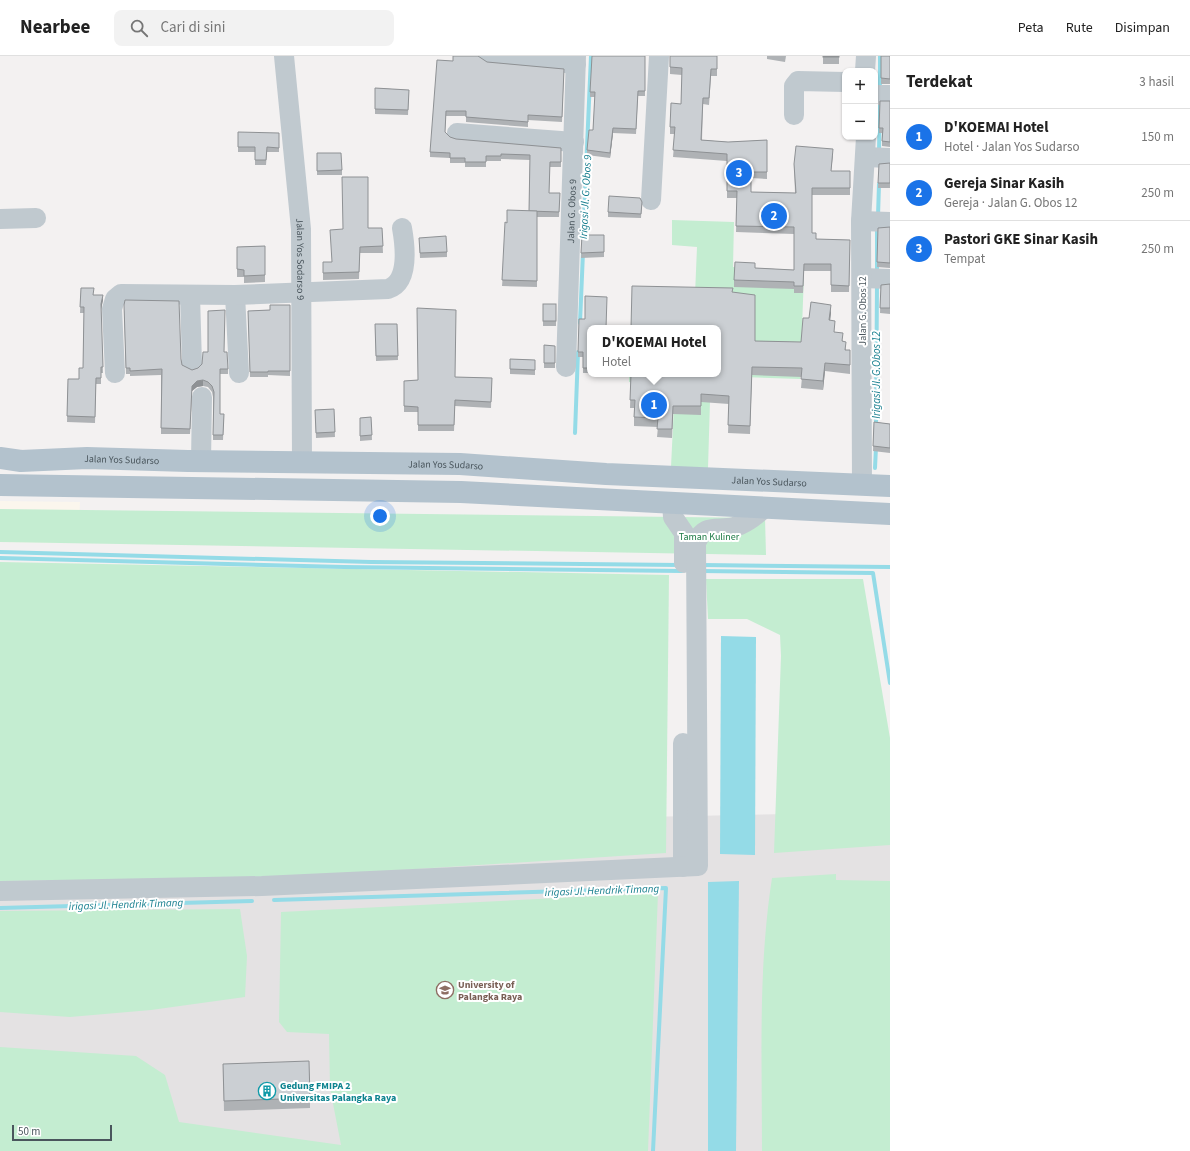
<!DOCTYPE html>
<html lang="id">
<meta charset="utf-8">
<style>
:root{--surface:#fff;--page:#f2f2f2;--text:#222;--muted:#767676;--line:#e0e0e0;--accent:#1a73e8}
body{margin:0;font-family:"Source Sans 3",sans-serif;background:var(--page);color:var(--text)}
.controls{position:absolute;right:12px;top:12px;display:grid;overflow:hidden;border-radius:8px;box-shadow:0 1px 3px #0004}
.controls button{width:36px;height:36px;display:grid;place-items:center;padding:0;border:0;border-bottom:1px solid var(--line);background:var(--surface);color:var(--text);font:20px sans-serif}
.scale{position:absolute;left:12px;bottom:10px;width:100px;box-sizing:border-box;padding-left:4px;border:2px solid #4a565d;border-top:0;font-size:11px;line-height:14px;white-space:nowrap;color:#4a565d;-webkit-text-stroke:3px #fff;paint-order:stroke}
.you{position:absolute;left:380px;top:460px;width:14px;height:14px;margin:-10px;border:3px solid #fff;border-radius:50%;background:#1a73e8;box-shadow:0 0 0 6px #1a73e833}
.badge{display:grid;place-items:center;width:26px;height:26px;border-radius:50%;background:var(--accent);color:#fff;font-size:13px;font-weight:700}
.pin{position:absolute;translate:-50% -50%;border:2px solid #fff;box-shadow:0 1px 4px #0006}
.popup{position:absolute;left:587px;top:269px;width:134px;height:52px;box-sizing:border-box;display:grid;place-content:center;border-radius:8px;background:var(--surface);filter:drop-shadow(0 1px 3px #0005);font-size:13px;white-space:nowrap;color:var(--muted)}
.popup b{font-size:15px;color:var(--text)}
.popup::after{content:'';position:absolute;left:50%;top:100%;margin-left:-8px;border:8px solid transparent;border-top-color:var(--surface)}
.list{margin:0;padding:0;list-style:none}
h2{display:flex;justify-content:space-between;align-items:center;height:52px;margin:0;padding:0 16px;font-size:17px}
h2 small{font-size:13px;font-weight:400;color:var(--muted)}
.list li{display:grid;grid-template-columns:26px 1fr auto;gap:12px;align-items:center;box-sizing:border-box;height:56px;padding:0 16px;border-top:1px solid var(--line)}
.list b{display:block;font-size:15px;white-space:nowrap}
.list p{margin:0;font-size:13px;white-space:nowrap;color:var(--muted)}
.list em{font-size:13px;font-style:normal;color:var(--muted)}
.icon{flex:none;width:22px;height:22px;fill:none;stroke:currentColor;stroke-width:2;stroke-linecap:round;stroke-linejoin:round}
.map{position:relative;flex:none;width:890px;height:1095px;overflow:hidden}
header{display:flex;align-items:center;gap:24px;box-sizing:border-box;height:56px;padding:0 20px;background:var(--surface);border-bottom:1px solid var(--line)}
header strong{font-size:19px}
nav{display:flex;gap:22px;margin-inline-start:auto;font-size:14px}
.search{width:280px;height:36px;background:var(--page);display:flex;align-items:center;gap:10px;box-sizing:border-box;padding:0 14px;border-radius:8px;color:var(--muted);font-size:15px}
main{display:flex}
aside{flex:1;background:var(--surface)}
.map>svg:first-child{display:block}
.commercial{fill:#fbf6ed}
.education{fill:#e4e2e3}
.green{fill:#c4edd1}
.water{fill:#94dbe7}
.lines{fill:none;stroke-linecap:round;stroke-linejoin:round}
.stream{stroke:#94dbe7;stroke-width:4}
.minor{stroke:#c0c9cf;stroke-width:20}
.major{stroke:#b3c2cd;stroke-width:22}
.wall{fill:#afb2b5}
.shaded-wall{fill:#8e9194}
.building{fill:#cbcfd3;stroke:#8e9194}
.labels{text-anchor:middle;stroke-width:4;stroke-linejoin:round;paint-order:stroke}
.street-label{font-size:10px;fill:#4a565d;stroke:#fff}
.park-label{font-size:10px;fill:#1e7b46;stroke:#fff}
.education-label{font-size:10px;font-weight:bold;fill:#785e54;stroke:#fff;text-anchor:start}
.culture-label{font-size:10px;font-weight:bold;fill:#0d838f;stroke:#fff;text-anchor:start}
.water-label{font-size:11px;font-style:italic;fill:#167e8e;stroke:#fff}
</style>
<header>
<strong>Nearbee</strong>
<div class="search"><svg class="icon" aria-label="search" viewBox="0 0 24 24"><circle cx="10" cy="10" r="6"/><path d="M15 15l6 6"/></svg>Cari di sini</div>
<nav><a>Peta</a><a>Rute</a><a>Disimpan</a></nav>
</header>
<main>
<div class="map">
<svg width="890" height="1095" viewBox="0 0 890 1095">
<rect width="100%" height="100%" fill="#f3f1f1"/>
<path class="commercial" d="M0,445l80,1 -2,41 -78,-1z"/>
<path class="education" d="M890,756v339h-890v-321z"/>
<g class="green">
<path d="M672,164l62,2 -1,45 25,1v5l46,2 -4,104 -85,-3 -5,25 -2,67 -37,-1 4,-83 -46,-2v-8h89v-46h-87l1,-34 63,1 2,-48 -25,-2z"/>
<path d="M0,453l765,9 1,37 -766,-13z"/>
<path d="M0,506l669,13 -3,278 -390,25 -276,3z"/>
<path d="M706,523h157l27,159v107l-116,8 7,-197 -1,-21 -33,-16h-39z"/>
<path d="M836,818v6l54,1v270h-128c0,-91 -4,-183 10,-273z"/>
<path d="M658,837l-10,258h-648v-104l136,9 29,19 14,47 162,23 -11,-57 -1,-54 -42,-2 -8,-10 2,-110z"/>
<path d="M240,853l7,47 -2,41 -94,13 -81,7 -70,-5v-101z"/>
</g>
<g class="water">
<path d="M721,580l35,1 -1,218 -35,-1z"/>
<path d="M739,825l-3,270h-28v-269z"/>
</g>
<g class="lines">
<g class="stream">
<path d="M880,34v-34"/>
<path d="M879,95l1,-51"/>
<path d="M878,160l1,-32"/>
<path d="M583,183l8,-183"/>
<path d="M877,217v-45"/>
<path d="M580,267l3,-71"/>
<path d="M876,370l1,-143"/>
<path d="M575,377l3,-81"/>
<path d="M875,412l1,-21"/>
<path d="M0,496l371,10 308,3"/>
<path d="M0,502l344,9 338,4"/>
<path d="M702,509l188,2"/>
<path d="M701,515l172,2 17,110"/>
<path d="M274,844l392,-12 -13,263"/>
<path d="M0,852l252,-7"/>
</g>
<g class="minor">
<path id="s1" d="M284,0l17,173 1,234"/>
<path d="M488,0l88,8"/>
<path d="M865,15l1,-15"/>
<path d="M875,39h15"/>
<path d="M794,59v-29l4,-5 47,1"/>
<path d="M457,77l117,9"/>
<path d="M865,101l25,1"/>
<path d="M651,144l8,-144"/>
<path d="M0,163l36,-1"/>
<path d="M861,165l29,1"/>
<path d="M863,222l27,1"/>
<path d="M190,239l2,69"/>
<path d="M235,239l4,78"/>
<path id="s2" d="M566,311l10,-311"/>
<path d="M115,317l-3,-64 3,-10 6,-5 114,1 153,-6c22,-7 17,-44 14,-61"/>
<path d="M201,406l1,-65"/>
<path d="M862,429l-1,-264 5,-84"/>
<path d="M672,447l1,14 11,16v30"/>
<path d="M683,811v-124"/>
<path d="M0,835l262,-5 436,-20 -2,-323c8,-20 21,-12 38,-16 12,-3 22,-12 32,-20"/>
</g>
<g class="major">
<path id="s3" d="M0,402l21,3 66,-3 101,3 272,3 146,10 284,12"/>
<path d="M0,429l461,7 429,22"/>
</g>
</g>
<g class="wall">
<path d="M645,0v40h-7l-2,38 -23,-1 -3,25 -23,-3v-5l6,-20 2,-33h-5v-5z"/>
<path d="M670,0h47v20h-6l-2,29 -6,-1 -1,36 26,2 39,-2v39l-16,-1v14l44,1 -1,-29 39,-8 -2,15h19v24h-38v38l4,6 34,1 -1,52h-18v-21h-27l-1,22h-9v-4l-60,-2v-7l21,-12 39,2v-36l-58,-2 1,-34h-10v-37l-54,-4 2,-23h-5v-7l11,-23 1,-29 -12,-1z"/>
<path d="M767,0h19l-1,6 -18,-3z"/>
<rect x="823" y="0" width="16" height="8"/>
<rect x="881" y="0" width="9" height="28"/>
<path d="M453,5l34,1 77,7 -2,53 -34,-2v7l-62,-5v-6h-20l-1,16 5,5 6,2 105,9v19h-11l-1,26h11l-1,24h-22v70l-35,-1 5,-63 22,-12 1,-51 -29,-1v2h-15v6h-21v-4h-15v-5l-20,-1v-5z"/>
<path d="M375,32l34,2 -1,25 -33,-1z"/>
<path d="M880,45h10v46l-8,-1v-13h-3z"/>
<path d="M279,77v19h-12l-1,13h-11v-13h-17v-5z"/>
<path d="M317,97l25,17v5h-25z"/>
<path d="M890,107v25h-12l1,-24z"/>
<path d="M642,146l-1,16 -33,-1v-5z"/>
<path d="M890,171v41l-13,-1 1,-39z"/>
<path d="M368,172h14l1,25h-23l-1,26 -36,1v-18h9z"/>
<path d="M582,179h22v22l-23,1z"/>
<path d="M419,182l28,14v5l-27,1z"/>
<path d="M265,190v36l-21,1v-6h-7v-30z"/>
<path d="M890,228v30l-10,-1 1,-28z"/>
<path d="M81,232l22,12 -2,9 2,64h-2v11h-5l-1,39 -28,-1 1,-43h11l4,-11 1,-55h-4z"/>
<path d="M733,237l22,48 46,1 8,-24 22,-5 -1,7 4,12 9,9 3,9h4v24l-25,-3 -2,19 -22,-2 1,-11 -50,-2 -2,59 -22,-1 1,-29 -28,-2v13l-28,-1 -1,24 -15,-1 1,-10 -24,-1v-18h-4l1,-34z"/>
<rect x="543" y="248" width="13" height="22"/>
<path d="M290,249v71l-22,-1v2h-18l-2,-66 22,-1z"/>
<path d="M124,254l57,49 1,6 10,5 6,-2 4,-4 22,-12 4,17v5h-8v40h4l-1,26h-10v-43l-1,-5 -4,-5 -5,-1 -6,1 -5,4 -2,43h-29v-59l-31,1v-2h-4z"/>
<path d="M375,268h22l1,36 -22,1z"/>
<path d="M590,272v45h-7v-16h-5v-5z"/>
<path d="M544,289l11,1v22h-11z"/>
<path d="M510,303l25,1v15l-25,-1z"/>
<path d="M455,321l37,1 -1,30 -36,-2 -1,25h-36v-19h-14v-31l14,-1z"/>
<path d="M334,353l1,28 -19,1 -1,-28z"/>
<path d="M371,361l1,23 -12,1v-23z"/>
<path d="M874,366l16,2v29l-17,-2z"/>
<path d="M223,1008l87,34v10l-86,3z"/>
</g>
<g class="shaded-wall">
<path d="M613,72v5l-3,25v-5z"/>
<path d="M103,239v5l-2,10v-6z"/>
<path d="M831,249v8l-2,16v-9z"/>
<path d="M825,307v8l-2,19v-9z"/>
<path d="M203,324v6l-6,1 -5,4 -2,43 2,-48 5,-5z"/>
</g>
<g class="building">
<path d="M453,0h25l9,6 77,7 -2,48 -34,-2v7l-62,-5v-6h-20l-1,21 5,5 6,2 105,9v14h-11l-1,31h11l-1,19 -30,-1 1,-56 -29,-1v2h-15v6h-21v-4h-15v-5l-20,-1 7,-92 16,1z"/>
<path d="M592,0h53v35h-7l-2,38 -23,-1 -3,25 -23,-3 2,-20h4l2,-38h-5z"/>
<path d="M670,0h47v13h-6l-2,29h-6l-2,42 27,2 39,-2v32h-16v20l45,1 -2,-29 2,-18 37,3 -2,22h19v17h-38v45h4v6l34,1 -1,46 -18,-1v-21h-27l-1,22h-9v-4l-60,-2 1,-18 20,1v5l39,2v-43l-58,-1 1,-35h-10v-37l-54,-4 2,-23h-5l1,-24 10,1 1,-36 -12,-1z"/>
<rect x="823" y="0" width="16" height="1"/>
<path d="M881,0h9v23l-9,-1z"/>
<path d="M375,32l34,2 -1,20 -33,-1z"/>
<path d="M880,45h10v41l-8,-1 1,-13h-4z"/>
<path d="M238,76l41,1v15l-12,-1 -1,13h-11v-13h-17z"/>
<path d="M317,97h24l1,17 -25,1z"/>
<path d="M890,107v20h-12l1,-19z"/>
<path d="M342,121h26v51h14l1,18 -23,1 -1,25 -36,1v-11h9l-2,-32 13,-1z"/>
<path d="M609,140l31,2 2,4 -1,12 -33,-2z"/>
<path d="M507,154l30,1v70l-35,-1 3,-58 2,1z"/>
<path d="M890,171v36l-13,-1 1,-34z"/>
<path d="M582,179h22v17l-23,1z"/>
<path d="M446,180l1,16 -27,1 -1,-15z"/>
<path d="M265,190v29l-21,1v-6l-7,-1v-22z"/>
<path d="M890,228v24h-10l1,-23z"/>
<path d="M632,230l101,2 -1,4 23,3v46l46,1 2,-24h6l2,-16 20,3 -2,15 6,1 -1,11 9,1 -1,8 4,1 -1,8h5v15l-25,-2 -2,18 -22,-2 1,-11 -50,-1 -2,59 -22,-1 1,-29 -28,-2v12h-28l-1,23h-15l1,-11 -24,-1 1,-17h-5l1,-26h87v-46h-87z"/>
<path d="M81,232h13l-1,7h10l-2,9 2,63h-2v11h-5l-1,39 -28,-1 1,-37h11v-11h4l1,-61h-4z"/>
<path d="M585,240l22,1 -1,31h-16v40h-7v-16h-5l1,-33h6z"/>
<path d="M125,244l54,1 2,58 1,6 10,5 6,-2 4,-4 1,-12h5v-41l17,-1 -1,42h3l1,17h-8v45h4l-1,21h-10l1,-43 -2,-6 -4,-4 -5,-2 -6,1 -5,5 -2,43 -29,-1 1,-59 -32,2v-3h-4l-2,-63z"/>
<rect x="543" y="248" width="13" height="17"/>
<path d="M270,249h20v66h-22v1h-18l-2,-61 22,-1z"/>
<path d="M417,252l39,2 -1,67 37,1 -1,24 -36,-2 -1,25h-36v-18l-14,-1v-25l14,-1z"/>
<path d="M375,268h22l1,32h-22z"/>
<path d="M544,289l11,1v17h-11z"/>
<path d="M510,303l25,1v10l-25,-1z"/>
<path d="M334,353l1,23 -19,1 -1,-23z"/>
<path d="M371,361l1,18 -12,1v-18z"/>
<path d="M874,366l16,2v24l-17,-2z"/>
<path d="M309,1005l1,37 -86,3 -1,-37z"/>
</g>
<defs>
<symbol id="university-ring" viewBox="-11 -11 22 22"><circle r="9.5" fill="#fff" stroke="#8d6e63" stroke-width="1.5"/><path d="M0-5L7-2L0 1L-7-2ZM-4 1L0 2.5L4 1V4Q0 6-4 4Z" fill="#8d6e63"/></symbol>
<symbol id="building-ring" viewBox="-11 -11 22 22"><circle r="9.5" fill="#fff" stroke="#0f9aa8" stroke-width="1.5"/><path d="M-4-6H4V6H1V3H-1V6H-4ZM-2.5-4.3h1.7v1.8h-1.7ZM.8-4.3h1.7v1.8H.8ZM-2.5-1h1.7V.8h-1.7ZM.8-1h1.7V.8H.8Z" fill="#0f9aa8"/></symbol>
</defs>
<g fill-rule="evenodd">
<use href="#university-ring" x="435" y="924" width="20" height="20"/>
<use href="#building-ring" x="257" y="1025" width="20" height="20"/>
</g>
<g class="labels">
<g class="street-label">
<text dy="4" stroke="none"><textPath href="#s2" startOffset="156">Jalan G. Obos 9</textPath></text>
<text dy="4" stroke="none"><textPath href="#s1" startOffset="204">Jalan Yos Sodarso 9</textPath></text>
<text transform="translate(862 255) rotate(-90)" y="4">Jalan G. Obos 12</text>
<text dy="4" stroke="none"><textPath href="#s3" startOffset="122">Jalan Yos Sudarso</textPath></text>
<text dy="4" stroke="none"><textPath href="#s3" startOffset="446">Jalan Yos Sudarso</textPath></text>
<text dy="4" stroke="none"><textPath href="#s3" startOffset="770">Jalan Yos Sudarso</textPath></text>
</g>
<g class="park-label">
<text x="709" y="484">Taman Kuliner</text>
</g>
<g class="education-label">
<text x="458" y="932">University of<tspan x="458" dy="12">Palangka Raya</tspan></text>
</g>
<g class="culture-label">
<text x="280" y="1033">Gedung FMIPA 2<tspan x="280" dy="12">Universitas Palangka Raya</tspan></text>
</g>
<g class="water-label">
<text transform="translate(585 141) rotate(-87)" y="4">Irigasi Jl. G. Obos 9</text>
<text transform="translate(876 319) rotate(-90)" y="4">Irigasi Jl. G.Obos 12</text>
<text transform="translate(602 834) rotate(-2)" y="4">irigasi Jl. Hendrik Timang</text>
<text transform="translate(126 848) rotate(-2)" y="4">irigasi Jl. Hendrik Timang</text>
</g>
</g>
</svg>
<div class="controls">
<button>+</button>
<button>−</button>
</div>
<div class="scale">50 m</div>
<div class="you"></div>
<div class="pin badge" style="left:654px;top:349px">1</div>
<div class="popup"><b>D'KOEMAI Hotel</b>Hotel</div>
<div class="pin badge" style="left:774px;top:160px">2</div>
<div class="pin badge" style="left:739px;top:117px">3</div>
</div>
<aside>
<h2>Terdekat<small>3 hasil</small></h2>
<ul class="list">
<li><span class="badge">1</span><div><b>D'KOEMAI Hotel</b><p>Hotel · Jalan Yos Sudarso</p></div><em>150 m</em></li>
<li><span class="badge">2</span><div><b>Gereja Sinar Kasih</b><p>Gereja · Jalan G. Obos 12</p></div><em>250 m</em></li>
<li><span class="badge">3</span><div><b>Pastori GKE Sinar Kasih</b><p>Tempat</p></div><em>250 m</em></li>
</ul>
</aside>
</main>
